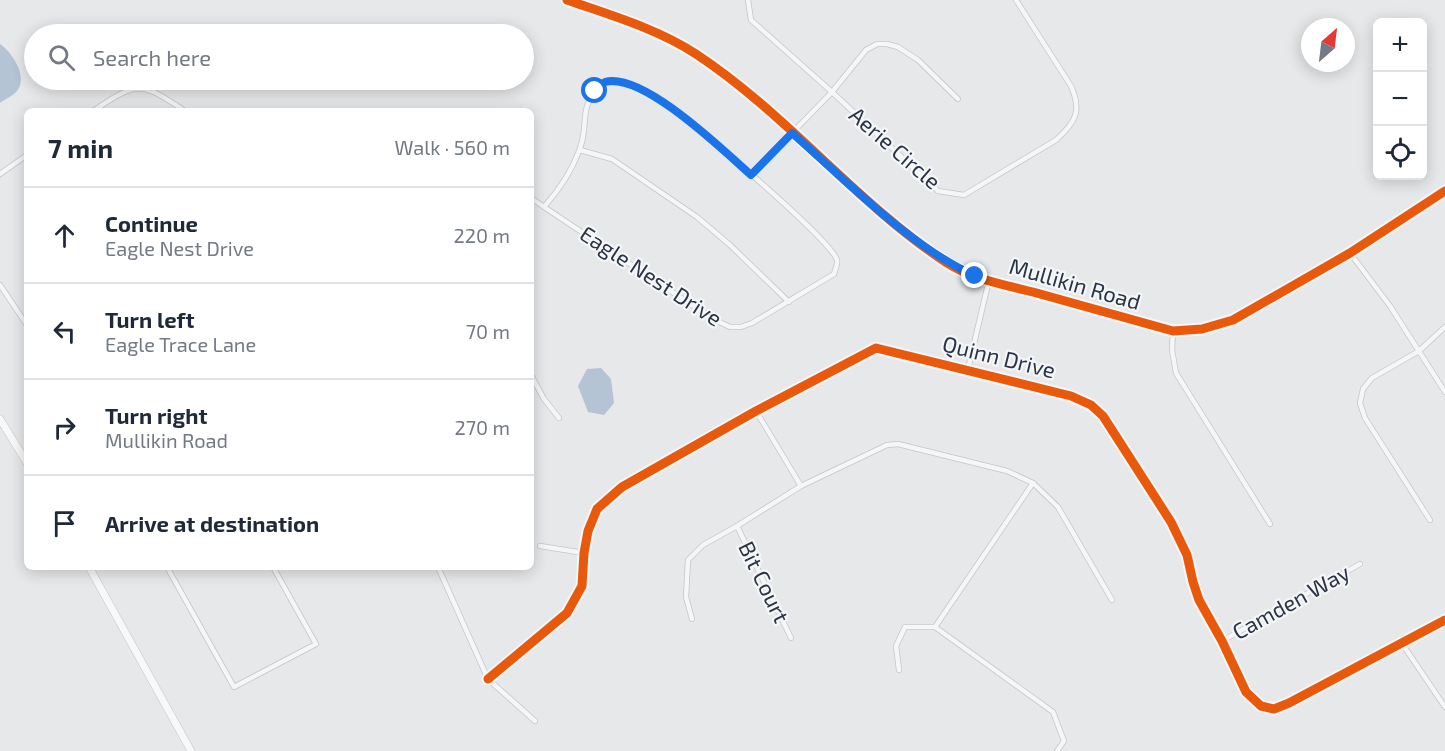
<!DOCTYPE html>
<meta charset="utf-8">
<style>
:root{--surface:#fff;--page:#f2f2f3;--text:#1f2937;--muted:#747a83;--line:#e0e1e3}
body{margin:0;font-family:"Exo 2",sans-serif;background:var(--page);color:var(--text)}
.controls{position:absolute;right:18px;top:18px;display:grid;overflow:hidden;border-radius:9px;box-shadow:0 3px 15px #0003}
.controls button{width:54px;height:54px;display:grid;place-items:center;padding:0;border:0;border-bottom:2px solid var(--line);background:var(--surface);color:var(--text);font:30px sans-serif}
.compass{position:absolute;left:1301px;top:18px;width:54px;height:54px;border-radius:50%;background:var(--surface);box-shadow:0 3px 15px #0003;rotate:28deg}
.stop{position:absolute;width:18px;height:18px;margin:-14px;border:4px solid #1a73e8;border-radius:50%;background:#fff}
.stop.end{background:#1a73e8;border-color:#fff;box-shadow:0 2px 6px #0008}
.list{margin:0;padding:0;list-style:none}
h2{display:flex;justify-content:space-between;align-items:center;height:78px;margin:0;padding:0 24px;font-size:26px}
h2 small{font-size:20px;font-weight:400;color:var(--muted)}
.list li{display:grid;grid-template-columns:39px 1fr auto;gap:18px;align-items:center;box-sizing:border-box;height:96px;padding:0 24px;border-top:2px solid var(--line)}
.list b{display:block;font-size:22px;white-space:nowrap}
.list p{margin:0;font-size:20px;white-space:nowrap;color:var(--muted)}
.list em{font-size:20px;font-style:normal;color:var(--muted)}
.icon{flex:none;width:33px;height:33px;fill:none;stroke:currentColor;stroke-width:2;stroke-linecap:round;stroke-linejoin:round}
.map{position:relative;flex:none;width:1445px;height:751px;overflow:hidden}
.search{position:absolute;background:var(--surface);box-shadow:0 3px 15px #0003;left:24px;top:24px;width:510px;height:66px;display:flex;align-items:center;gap:15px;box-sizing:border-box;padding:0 21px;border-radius:33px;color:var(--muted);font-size:22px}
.panel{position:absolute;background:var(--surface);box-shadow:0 3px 15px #0003;left:24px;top:108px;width:510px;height:462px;border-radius:9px}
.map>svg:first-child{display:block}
.water{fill:#b4c4d5}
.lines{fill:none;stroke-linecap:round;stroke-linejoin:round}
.minor-casing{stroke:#c4c6c8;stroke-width:6}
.tertiary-casing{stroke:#c4c6c8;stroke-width:8}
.secondary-casing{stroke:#c4c6c8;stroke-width:8}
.minor{stroke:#f5f6f7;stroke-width:4.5}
.tertiary{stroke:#f5f6f7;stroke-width:6}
.secondary{stroke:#f8f8f8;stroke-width:7}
.cycleway-casing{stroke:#f4f6f9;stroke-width:13}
.cycleway{stroke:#e8590c;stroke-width:9}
.route{stroke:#1a73e8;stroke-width:8}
.labels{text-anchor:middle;stroke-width:4.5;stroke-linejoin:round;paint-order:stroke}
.street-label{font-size:22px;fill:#2b3445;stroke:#f4f6f9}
</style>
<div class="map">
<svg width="1445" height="751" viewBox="0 0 1445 751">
<rect width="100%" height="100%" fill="#e6e8ea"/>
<g class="water">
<path d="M0,44c11,7 29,33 17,47 -4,5 -12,8 -17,12z"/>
<path d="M601,368l10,11 3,24 -10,12 -16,-3 -10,-26 9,-17z"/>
</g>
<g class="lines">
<defs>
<g id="minor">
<path d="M748,0l3,20 81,72 106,99 26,4 92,-55c20,-18 26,-29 15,-54l-55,-86"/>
<path d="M93,111c45,-30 47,-30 92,0"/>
<path d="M580,150l32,9 85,58 33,28 59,57"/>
<path d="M0,174l27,-19"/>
<path d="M751,175l81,-83 34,-42 11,-6h10l11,3 20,13 40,39"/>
<path d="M531,198l13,9 169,112 17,8h11l11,-4 82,-49c1,-4 4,-10 3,-14 -6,-21 -159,-151 -185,-165 -16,-8 -30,-14 -48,-13 -29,27 -13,40 -25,69 -8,22 -20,39 -35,56"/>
<path d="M1350,253l40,53 55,86"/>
<path d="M0,285l27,40"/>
<path d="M1173,331l-1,19 4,23 94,151"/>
<path d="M968,369l21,-89"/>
<path d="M531,375l13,24 15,19"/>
<path d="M756,411l45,75"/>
<path d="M1430,520l-65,-102 -5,-15 3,-14 9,-11 47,-27 26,-24"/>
<path d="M737,526l54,112"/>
<path d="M540,546l44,7"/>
<path d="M167,567l67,120 82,-43 -43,-77"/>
<path d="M438,567l50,112 47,42"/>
<path d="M692,619l-6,-22 2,-37 15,-15 34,-19 64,-40 86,-41 11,-1 109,27 26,12 25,24 54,93"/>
<path d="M935,627l98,-144"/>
<path d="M1222,641l138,-77"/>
<path d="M1401,642l44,65"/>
<path d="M899,670l-3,-24 9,-19h30l118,85 11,29 -7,10"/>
<path d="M488,679l79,-66 15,-27 2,-33 4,-22 9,-22 25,-22 134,-76 120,-63 195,48 20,9 12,11 68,106 16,33 6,27 6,18 23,41 24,51 15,14 13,3 15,-6 156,-83"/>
</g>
<path id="tertiary" d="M567,0c43,15 91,29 129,54 91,60 160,149 251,209 25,16 58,22 86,29 46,13 93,26 140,39l29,-2 31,-9 117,-67 95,-62"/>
<g id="secondary">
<path d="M0,419l27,44"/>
<path d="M89,567l102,184"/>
</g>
</defs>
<use href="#minor" class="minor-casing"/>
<use href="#tertiary" class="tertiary-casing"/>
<use href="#secondary" class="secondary-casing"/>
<use href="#minor" class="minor"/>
<use href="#tertiary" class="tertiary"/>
<use href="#secondary" class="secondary"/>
<defs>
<g id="cycleway">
<path d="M567,0c43,15 91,29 129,54 91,60 160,149 251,209 25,16 58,22 86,29 46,13 93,26 140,39l29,-2 31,-9 117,-67 95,-62"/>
<path d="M488,679l79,-66 15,-27 2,-33 4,-22 9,-22 25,-22 134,-76 120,-63 195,48 20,9 12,11 68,106 16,33 6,27 6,18 23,41 24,51 15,14 13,3 15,-6 156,-83"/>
</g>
</defs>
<use href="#cycleway" class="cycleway-casing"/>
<use href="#cycleway" class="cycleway"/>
</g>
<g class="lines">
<path class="route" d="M595,91c3,-3 6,-7 10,-9 37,-11 119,69 146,93l41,-42c56,49 116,112 183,143"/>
</g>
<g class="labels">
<g class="street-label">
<text transform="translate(895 148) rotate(41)" y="8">Aerie Circle</text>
<text transform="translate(651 276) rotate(33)" y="8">Eagle Nest Drive</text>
<text transform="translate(1075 284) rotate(16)" y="8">Mullikin Road</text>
<text transform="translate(999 357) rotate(14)" y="8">Quinn Drive</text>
<text transform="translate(764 582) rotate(64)" y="8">Bit Court</text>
<text transform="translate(1291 602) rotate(-29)" y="8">Camden Way</text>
</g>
</g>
</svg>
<div class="controls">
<button>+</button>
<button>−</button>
<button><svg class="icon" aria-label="locate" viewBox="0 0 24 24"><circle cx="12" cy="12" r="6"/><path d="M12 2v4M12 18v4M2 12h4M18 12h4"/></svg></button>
</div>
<svg class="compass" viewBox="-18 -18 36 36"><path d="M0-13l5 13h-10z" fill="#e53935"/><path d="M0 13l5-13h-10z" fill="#747a83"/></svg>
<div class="stop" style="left:595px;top:91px"></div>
<div class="stop end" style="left:975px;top:276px"></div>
<div class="search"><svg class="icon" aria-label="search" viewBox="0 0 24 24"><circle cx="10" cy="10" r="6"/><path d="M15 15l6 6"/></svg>Search here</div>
<section class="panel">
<h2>7 min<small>Walk · 560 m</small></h2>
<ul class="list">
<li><svg class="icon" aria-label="ahead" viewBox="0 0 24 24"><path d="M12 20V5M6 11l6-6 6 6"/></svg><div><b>Continue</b><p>Eagle Nest Drive</p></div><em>220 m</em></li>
<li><svg class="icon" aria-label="left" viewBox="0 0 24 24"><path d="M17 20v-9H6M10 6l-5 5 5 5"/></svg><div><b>Turn left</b><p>Eagle Trace Lane</p></div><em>70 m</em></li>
<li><svg class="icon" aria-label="right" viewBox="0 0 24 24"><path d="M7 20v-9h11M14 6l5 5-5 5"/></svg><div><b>Turn right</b><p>Mullikin Road</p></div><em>270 m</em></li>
<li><svg class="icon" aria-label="arrive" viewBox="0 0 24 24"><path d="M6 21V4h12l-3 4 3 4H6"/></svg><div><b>Arrive at destination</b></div></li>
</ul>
</section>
</div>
